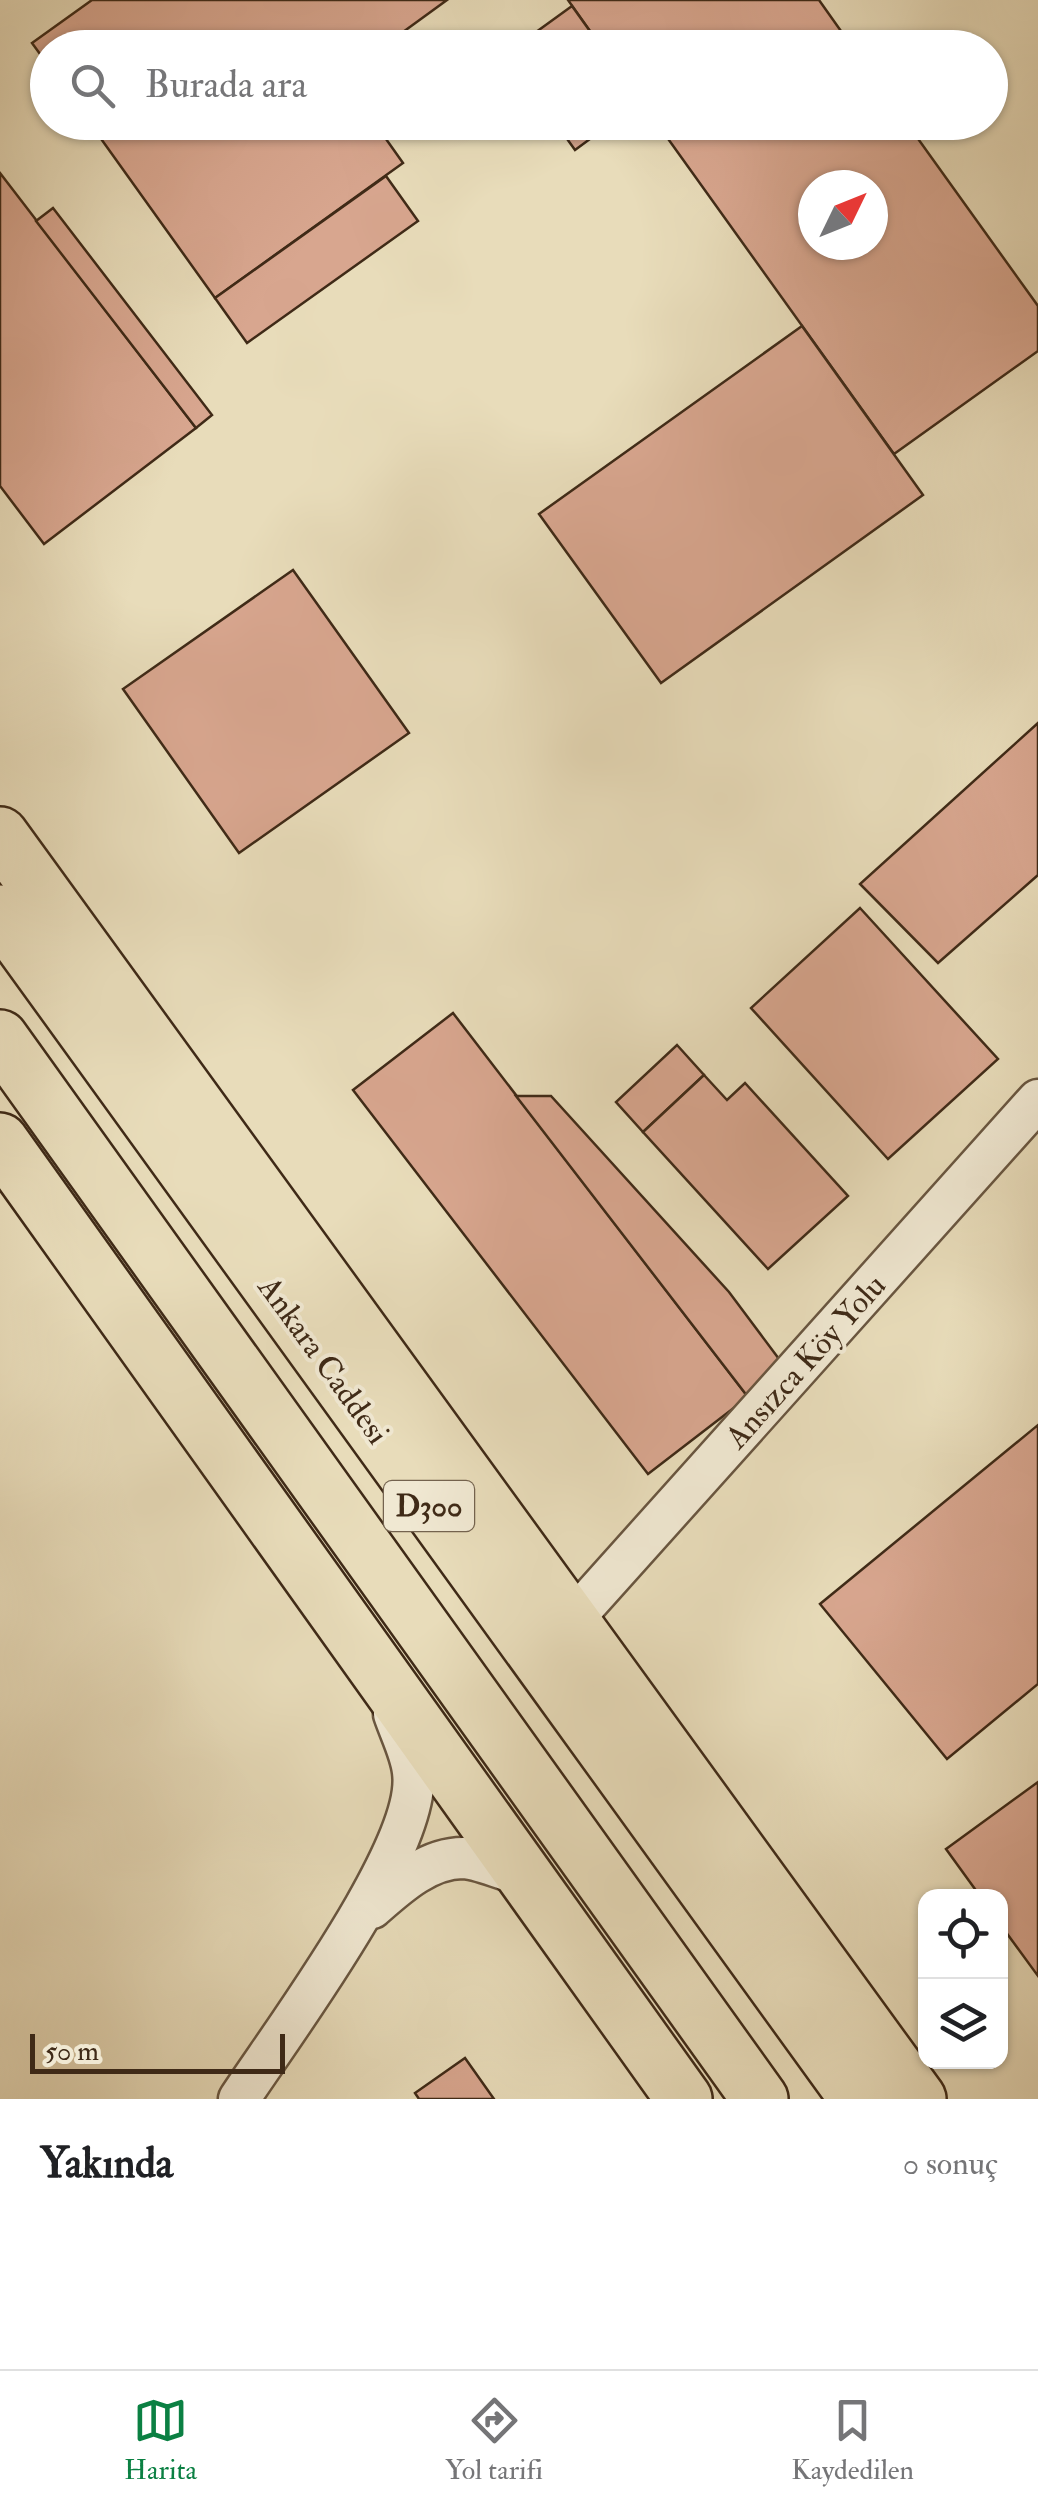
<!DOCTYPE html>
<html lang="tr">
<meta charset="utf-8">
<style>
:root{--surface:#fff;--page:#f6f6f6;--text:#202124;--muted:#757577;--line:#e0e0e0;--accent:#0b8043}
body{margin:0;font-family:"IM FELL Double Pica",serif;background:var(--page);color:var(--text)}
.controls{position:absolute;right:30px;bottom:30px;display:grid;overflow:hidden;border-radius:20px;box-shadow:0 2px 8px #0004}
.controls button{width:90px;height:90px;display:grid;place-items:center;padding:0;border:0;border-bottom:2px solid var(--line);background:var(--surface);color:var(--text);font:50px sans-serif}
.compass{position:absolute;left:798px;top:170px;width:90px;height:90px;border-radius:50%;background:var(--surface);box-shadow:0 2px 8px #0004;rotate:47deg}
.scale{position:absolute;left:30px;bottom:25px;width:255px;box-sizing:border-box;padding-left:10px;border:5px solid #3f2a17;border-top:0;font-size:28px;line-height:35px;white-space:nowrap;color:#3f2a17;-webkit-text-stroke:8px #f0e8d2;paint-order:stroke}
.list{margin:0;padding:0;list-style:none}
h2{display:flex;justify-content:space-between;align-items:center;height:130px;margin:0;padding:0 40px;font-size:42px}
h2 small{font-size:32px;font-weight:400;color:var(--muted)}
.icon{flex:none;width:55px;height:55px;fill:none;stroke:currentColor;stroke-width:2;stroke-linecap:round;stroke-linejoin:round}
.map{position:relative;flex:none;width:1038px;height:2099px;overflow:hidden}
.search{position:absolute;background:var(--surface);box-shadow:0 2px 8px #0004;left:30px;right:30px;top:30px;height:110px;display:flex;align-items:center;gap:25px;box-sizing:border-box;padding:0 35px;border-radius:55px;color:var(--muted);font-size:38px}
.sheet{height:270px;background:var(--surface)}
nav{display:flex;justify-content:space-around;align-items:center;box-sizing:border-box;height:140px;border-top:2px solid var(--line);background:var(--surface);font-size:28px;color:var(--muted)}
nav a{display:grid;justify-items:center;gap:5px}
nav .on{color:var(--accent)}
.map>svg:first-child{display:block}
.building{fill:#d8a68f;stroke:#3f2a17;stroke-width:2.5;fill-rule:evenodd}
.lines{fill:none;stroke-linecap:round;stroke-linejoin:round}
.tertiary-casing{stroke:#695640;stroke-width:45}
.trunk-casing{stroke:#3f2a17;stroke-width:60}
.tertiary{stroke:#f0e8d2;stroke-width:40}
.trunk{stroke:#e8dcba;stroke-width:55}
.labels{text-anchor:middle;stroke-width:8;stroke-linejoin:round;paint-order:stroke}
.shield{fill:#f0e8d2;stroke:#74634f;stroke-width:2.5}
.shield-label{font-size:30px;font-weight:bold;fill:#3f2a17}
.street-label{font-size:32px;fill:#3f2a17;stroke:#f0e8d2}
</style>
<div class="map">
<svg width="1038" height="2099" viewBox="0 0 1038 2099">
<rect width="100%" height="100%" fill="#e8dcba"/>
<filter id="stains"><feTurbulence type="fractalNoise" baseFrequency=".002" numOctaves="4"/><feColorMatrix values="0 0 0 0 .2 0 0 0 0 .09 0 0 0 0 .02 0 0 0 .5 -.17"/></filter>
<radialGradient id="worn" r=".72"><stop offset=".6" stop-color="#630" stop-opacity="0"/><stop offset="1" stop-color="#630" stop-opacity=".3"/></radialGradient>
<g class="building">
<path d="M92,0h355l-66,48h-333v17l-16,-22z"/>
<path d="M568,0h251l34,48h-251z"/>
<path d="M572,6l30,42h-88z"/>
<path d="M89,122h285l29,41 -188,135z"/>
<path d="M555,122h58l-38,28z"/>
<path d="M656,122h250l132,184v45l-144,103zM813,185h60v60h-60z"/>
<path d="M0,173l196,255 -152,116 -44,-58z"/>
<path d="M386,176l32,45 -171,122 -32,-45z"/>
<path d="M53,208l159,207 -16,13 -160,-207z"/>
<path d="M802,326l121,169 -262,188 -122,-169z"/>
<path d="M293,570l116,163 -170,120 -116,-164z"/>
<path d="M1038,723v152l-100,88 -78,-79z"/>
<path d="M860,908l138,151 -110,100 -137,-151z"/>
<path d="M453,1013l295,384 -100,77 -295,-384z"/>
<path d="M677,1045l27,30 -61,57 -27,-30z"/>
<path d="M704,1075l23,25 18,-17 103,113 -80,73 -125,-137z"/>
<path d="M516,1096h35l178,196 50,67 -31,38z"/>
<path d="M1038,1425v259l-91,75 -127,-155z"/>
<path d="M1038,1782v194l-38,-52v-28h-20l-34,-47z"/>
<path d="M465,2058l29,41h-75l-4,-6z"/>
</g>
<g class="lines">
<defs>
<g id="tertiary">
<path d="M571,1621l467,-521"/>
<path d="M372,1908c25,-22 55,-50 91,-50 19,1 43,13 62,18"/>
<path d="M239,2099c44,-67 184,-253 174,-327 -2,-19 -13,-40 -19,-58"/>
</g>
<g id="trunk">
<path d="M0,835l918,1264"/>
<path d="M0,913l858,1186"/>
<path d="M0,1038l760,1061"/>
<path d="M0,1141l684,958"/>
</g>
</defs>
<use href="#tertiary" class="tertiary-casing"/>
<use href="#trunk" class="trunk-casing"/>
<use href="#tertiary" class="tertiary"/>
<use href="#trunk" class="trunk"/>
</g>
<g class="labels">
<rect class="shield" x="384" y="1481" width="90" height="50" rx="8"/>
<g class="shield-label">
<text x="429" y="1516">D300</text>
</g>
<g class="street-label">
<text transform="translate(324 1360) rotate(54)" y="11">Ankara Caddesi</text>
<text transform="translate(805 1361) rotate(-48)" y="11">Ansızca Köy Yolu</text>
</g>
</g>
<rect width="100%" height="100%" filter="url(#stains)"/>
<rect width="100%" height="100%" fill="url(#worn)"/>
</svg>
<div class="controls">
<button><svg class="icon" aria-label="locate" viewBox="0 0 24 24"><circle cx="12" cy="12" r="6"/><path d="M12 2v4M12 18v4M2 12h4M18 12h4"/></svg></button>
<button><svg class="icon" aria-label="layers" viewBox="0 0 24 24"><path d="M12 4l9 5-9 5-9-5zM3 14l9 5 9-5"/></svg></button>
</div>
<svg class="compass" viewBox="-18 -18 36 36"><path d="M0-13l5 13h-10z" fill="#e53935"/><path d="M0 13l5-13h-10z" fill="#757577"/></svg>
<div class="scale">50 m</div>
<div class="search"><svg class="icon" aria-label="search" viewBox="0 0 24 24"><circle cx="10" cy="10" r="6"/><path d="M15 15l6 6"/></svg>Burada ara</div>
</div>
<section class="sheet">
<h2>Yakında<small>0 sonuç</small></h2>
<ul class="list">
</ul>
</section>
<nav>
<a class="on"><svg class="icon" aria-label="map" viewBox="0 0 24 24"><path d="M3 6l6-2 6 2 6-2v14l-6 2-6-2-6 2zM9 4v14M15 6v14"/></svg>Harita</a>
<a><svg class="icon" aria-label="directions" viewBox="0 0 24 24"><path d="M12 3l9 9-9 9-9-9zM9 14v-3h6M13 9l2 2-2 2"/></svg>Yol tarifi</a>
<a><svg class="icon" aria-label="saved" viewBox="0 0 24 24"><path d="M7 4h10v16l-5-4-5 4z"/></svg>Kaydedilen</a>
</nav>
